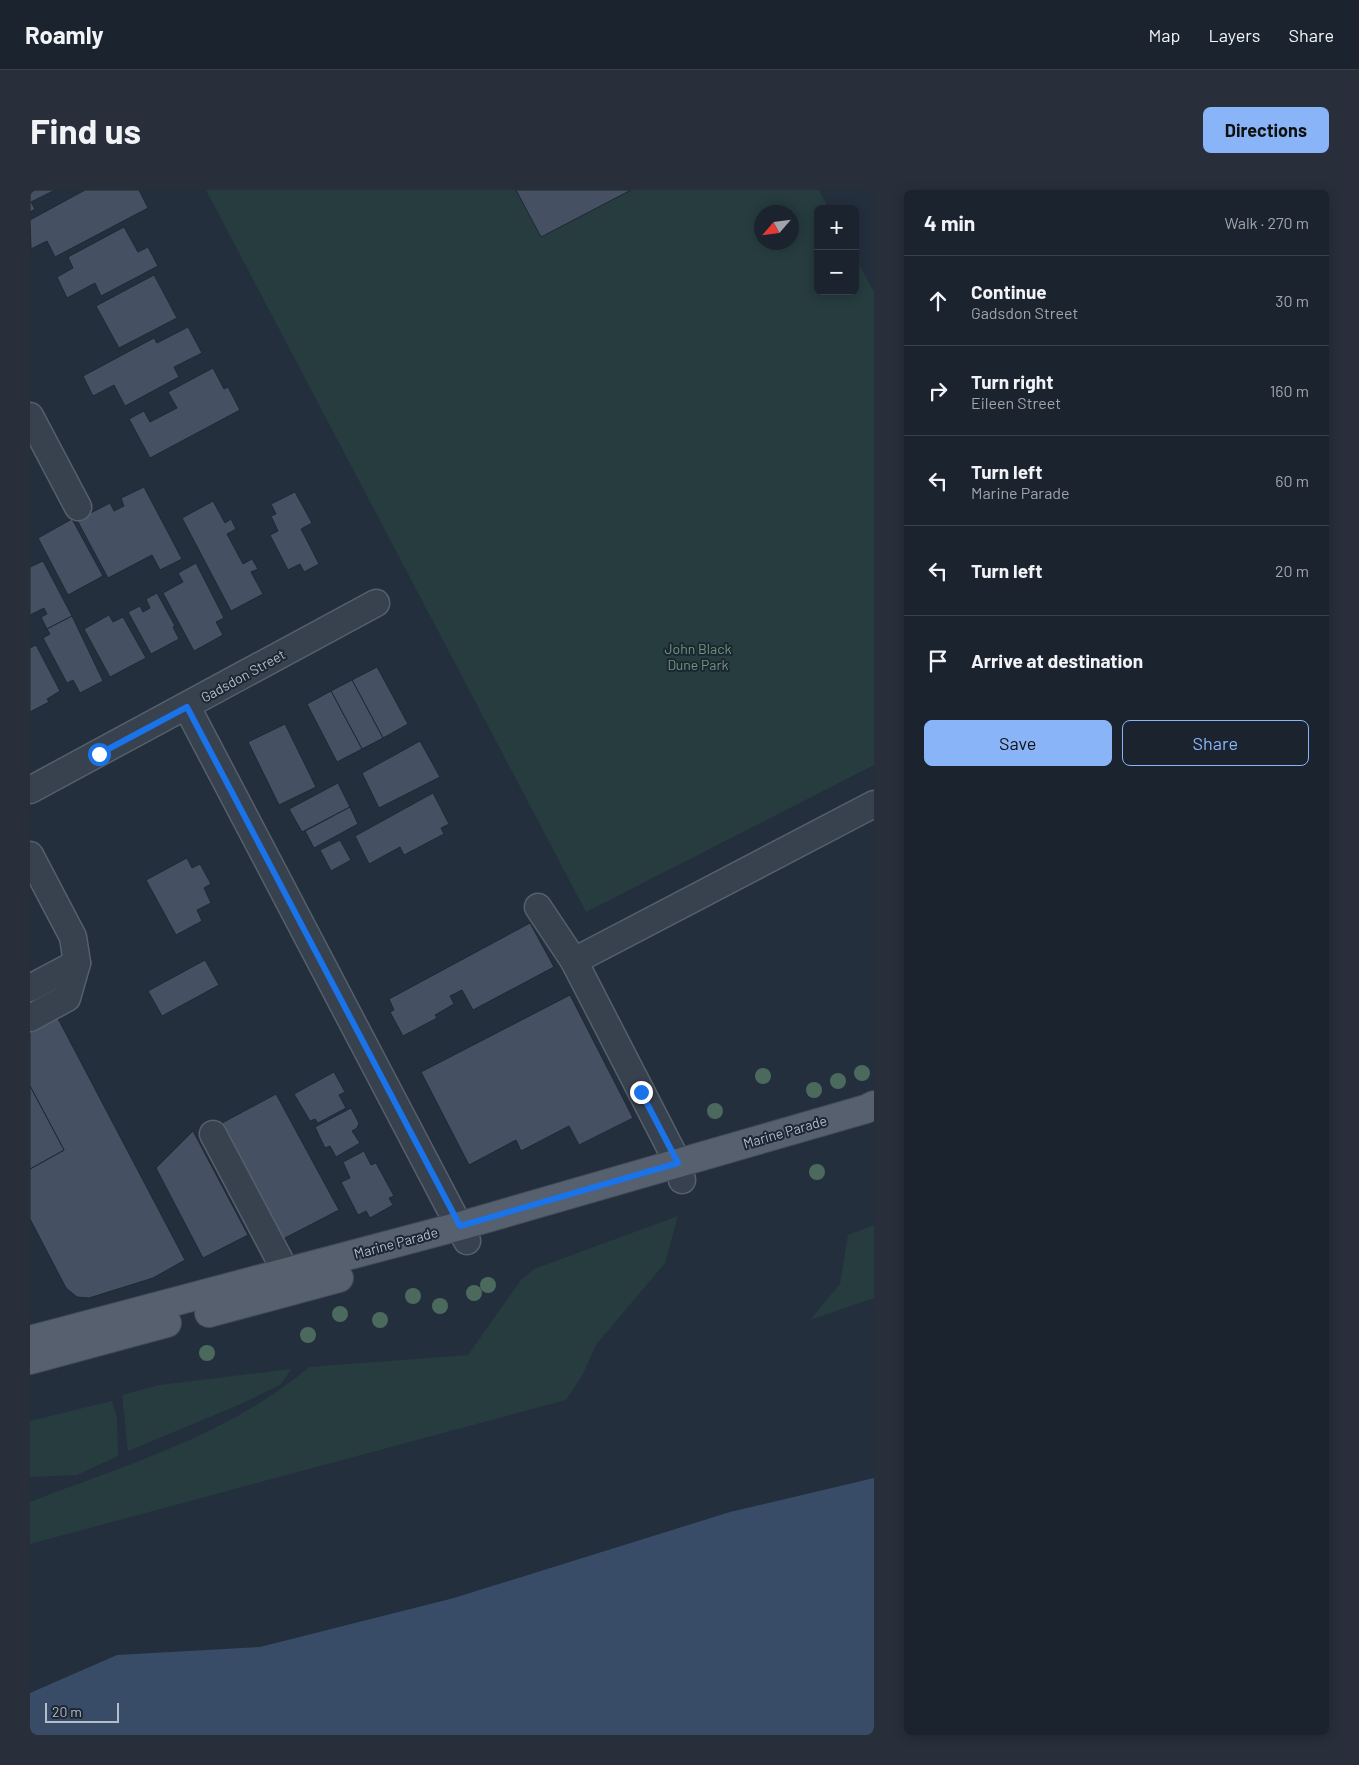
<!DOCTYPE html>
<meta charset="utf-8">
<style>
:root{--surface:#1b232e;--page:#282f3a;--text:#f1f3f6;--muted:#a0a4aa;--line:#39404a;--accent:#8ab4f8}
body{margin:0;font-family:Barlow,sans-serif;background:var(--page);color:var(--text)}
.controls{position:absolute;right:15px;top:15px;display:grid;overflow:hidden;border-radius:8px;box-shadow:0 2px 12px #0003}
.controls button{width:45px;height:45px;display:grid;place-items:center;padding:0;border:0;border-bottom:1px solid var(--line);background:var(--surface);color:var(--text);font:25px sans-serif}
.compass{position:absolute;left:724px;top:15px;width:45px;height:45px;border-radius:50%;background:var(--surface);box-shadow:0 2px 12px #0003;rotate:242deg}
.scale{position:absolute;left:15px;bottom:12px;width:74px;box-sizing:border-box;padding-left:5px;border:2px solid #b4bcc9;border-top:0;font-size:14px;line-height:18px;white-space:nowrap;color:#b4bcc9;-webkit-text-stroke:4px #1d2633;paint-order:stroke}
.stop{position:absolute;width:15px;height:15px;margin:-11px;border:4px solid #1a73e8;border-radius:50%;background:#fff}
.stop.end{background:#1a73e8;border-color:#fff;box-shadow:0 1px 5px #0008}
.list{margin:0;padding:0;list-style:none}
h2{display:flex;justify-content:space-between;align-items:center;height:65px;margin:0;padding:0 20px;font-size:21px}
h2 small{font-size:16px;font-weight:400;color:var(--muted)}
.list li{display:grid;grid-template-columns:32px 1fr auto;gap:15px;align-items:center;box-sizing:border-box;height:90px;padding:0 20px;border-top:1px solid var(--line)}
.list b{display:block;font-size:19px;white-space:nowrap}
.list p{margin:0;font-size:16px;white-space:nowrap;color:var(--muted)}
.list em{font-size:16px;font-style:normal;color:var(--muted)}
.actions{display:flex;gap:10px;padding:15px 20px}
.actions a{flex:1;padding:11px 0;border:1px solid var(--accent);border-radius:8px;text-align:center;font-size:18px;color:var(--accent)}
.actions .main{background:var(--accent);color:#111}
.icon{flex:none;width:28px;height:28px;fill:none;stroke:currentColor;stroke-width:2;stroke-linecap:round;stroke-linejoin:round}
.map{position:relative;flex:none;width:844px;height:1545px;overflow:hidden;border-radius:8px}
header{display:flex;align-items:center;gap:30px;box-sizing:border-box;height:70px;padding:0 25px;background:var(--surface);border-bottom:1px solid var(--line)}
header strong{font-size:24px}
nav{display:flex;gap:28px;margin-inline-start:auto;font-size:18px}
.intro{display:flex;align-items:center;justify-content:space-between;box-sizing:border-box;height:120px;padding:0 30px}
h1{margin:0;font-size:35px}
.button{padding:12px 22px;border-radius:8px;background:var(--accent);color:#111;font-size:18px;font-weight:700}
main{display:flex;gap:30px;padding:0 30px}
aside{flex:1;background:var(--surface);border-radius:8px;box-shadow:0 2px 12px #0003}
.map>svg:first-child{display:block}
.green{fill:#263c3f;fill-rule:evenodd}
.water{fill:#394c67}
.building{fill:#455162;stroke:#1f2835}
.lines{fill:none;stroke-linecap:round;stroke-linejoin:round}
.minor-casing{stroke:#565f6c;stroke-width:29}
.major-casing{stroke:#414a57;stroke-width:30}
.minor{stroke:#38414e;stroke-width:26}
.major{stroke:#56606e;stroke-width:28}
.tree{fill:#4b6a5d}
.route{stroke:#1a73e8;stroke-width:6}
.labels{text-anchor:middle;stroke-width:4;stroke-linejoin:round;paint-order:stroke}
.park-label{font-size:14px;fill:#6b9a76;stroke:#1d2633}
.street-label{font-size:14px;fill:#b4bcc9;stroke:#1d2633}
</style>
<header>
<strong>Roamly</strong>
<nav><a>Map</a><a>Layers</a><a>Share</a></nav>
</header>
<div class="intro"><h1>Find us</h1><a class="button">Directions</a></div>
<main>
<div class="map">
<svg width="844" height="1545" viewBox="0 0 844 1545">
<rect width="100%" height="100%" fill="#242f3e"/>
<g class="green">
<path d="M176,0h613l10,19h-11v82h37v-34l19,35v473l-288,147zM732,22h30v30h-30z"/>
<path d="M648,1026l-13,47 -69,82 -13,29 -17,26 -536,144v-42c96,-37 200,-67 279,-135l159,-12 53,-75 13,-11z"/>
<path d="M844,1035v73l-64,22 30,-36 8,-49z"/>
<path d="M261,1179l-10,15 -38,19 -115,48 -6,-56 37,-10z"/>
<path d="M82,1211l5,17 1,38 -41,19 -47,2v-56z"/>
</g>
<path class="water" d="M844,1288v257h-844v-42l87,-38 143,-8 194,-49 276,-86z"/>
<g class="building">
<path d="M0,0h25l-24,12 4,7 -5,3z"/>
<path d="M55,0h54l9,18 -93,49 -8,-16 -16,8 -1,-29z"/>
<path d="M486,0h115l-90,47z"/>
<path d="M94,37l14,25 10,-5 10,19 -57,30 -6,-13 -28,15 -10,-21 16,-9 -5,-11z"/>
<path d="M124,85l23,43 -58,30 -23,-42z"/>
<path d="M158,137l14,26 -28,14 5,10 -54,29 -11,-21 -21,11 -10,-20 71,-38 3,5z"/>
<path d="M183,178l11,21 4,-2 12,23 -90,48 -21,-39 15,-8 6,11 27,-14 -9,-16z"/>
<path d="M114,297l38,72 -22,11 -8,-15 -44,23 -31,-58 33,-17 4,8 10,-5 -3,-8z"/>
<path d="M265,302l17,31 -11,6 18,35 -15,8 -4,-8 -12,6 -18,-35 8,-4 -7,-15 5,-2 -5,-10z"/>
<path d="M183,311l12,22 6,-4 5,10 -9,5 16,30 9,-5 6,10 -7,3 12,22 -32,17 -49,-93z"/>
<path d="M42,329l31,57 -35,19 -30,-57z"/>
<path d="M13,371l29,55 -25,13 -6,-12 6,-3 -3,-6 -14,7v-48z"/>
<path d="M166,373l28,55 -8,4 7,13 -29,16 -31,-58 20,-11 -5,-9z"/>
<path d="M127,403l18,33 -2,1 6,12 -28,15 -23,-42 12,-6 3,6 7,-4 -4,-9z"/>
<path d="M79,425l4,7 10,-5 23,41 -36,19 -26,-48z"/>
<path d="M42,426l31,65 -23,12 -7,-13 -6,3 -24,-45 7,-4 -3,-5z"/>
<path d="M6,455l24,46 -13,8 2,3 -19,10v-64z"/>
<path d="M347,477l31,57 -25,14 -31,-58z"/>
<path d="M322,490l31,58 -21,11 -31,-58z"/>
<path d="M301,501l31,58 -25,13 -30,-58z"/>
<path d="M255,534l31,63 -37,18 -31,-63z"/>
<path d="M390,551l20,36 -61,31 -17,-35z"/>
<path d="M308,593l12,24 -48,25 -13,-23z"/>
<path d="M403,603l16,31 -8,4 3,6 -40,21 -4,-8 -31,17 -14,-28z"/>
<path d="M320,617l8,17 -44,24 -9,-17z"/>
<path d="M310,650l11,20 -20,11 -11,-21z"/>
<path d="M157,668l5,10 8,-4 11,20 -7,4 7,15 -14,7 5,11 -26,14 -30,-55z"/>
<path d="M500,733l24,44 -81,43 -11,-20 -12,6 4,8 -19,11 2,3 -34,18 -13,-24 4,-2 -5,-11z"/>
<path d="M175,770l14,25 -57,31 -14,-25z"/>
<path d="M14,802l141,268 -32,18 -64,20 -12,-1 -11,-9 -36,-69v-50l34,-19 -34,-64v-87z"/>
<path d="M540,805l63,123 -54,27 -10,-19 -48,25 -5,-11 -47,25 -48,-93z"/>
<path d="M304,882l11,20 -6,3 7,13 -28,15 -3,-4 -5,2 -16,-27z"/>
<path d="M0,896l34,64 -34,19z"/>
<path d="M246,904l63,116 -56,29 -61,-116z"/>
<path d="M321,918l8,15 -2,5 -5,3 8,12 -24,14 -6,-11 -5,2 -10,-21z"/>
<path d="M163,941l55,104 -45,23 -47,-90z"/>
<path d="M334,961l7,14 5,-2 18,33 -5,2 4,7 -23,13 -4,-7 -8,4 -17,-33 9,-4 -7,-16z"/>
</g>
<g class="lines">
<defs>
<g id="minor">
<path d="M0,226l48,91"/>
<path d="M157,517l280,534"/>
<path d="M0,600l346,-187"/>
<path d="M0,665l43,82 4,26 -10,35 -37,20"/>
<path d="M508,717l36,54 104,202 4,17"/>
<path d="M544,771l300,-157"/>
<path d="M0,798l47,-25"/>
<path d="M183,944l73,138"/>
</g>
<g id="major">
<path d="M179,1123l130,-35"/>
<path d="M0,1150l430,-114 406,-117 8,-4"/>
<path d="M0,1170l137,-37"/>
</g>
</defs>
<use href="#minor" class="minor-casing"/>
<use href="#major" class="major-casing"/>
<use href="#minor" class="minor"/>
<use href="#major" class="major"/>
</g>
<g class="tree">
<circle cx="832" cy="883" r="8"/>
<circle cx="733" cy="886" r="8"/>
<circle cx="808" cy="891" r="8"/>
<circle cx="784" cy="900" r="8"/>
<circle cx="685" cy="921" r="8"/>
<circle cx="787" cy="982" r="8"/>
<circle cx="458" cy="1095" r="8"/>
<circle cx="444" cy="1103" r="8"/>
<circle cx="383" cy="1106" r="8"/>
<circle cx="410" cy="1116" r="8"/>
<circle cx="310" cy="1124" r="8"/>
<circle cx="350" cy="1130" r="8"/>
<circle cx="278" cy="1145" r="8"/>
<circle cx="177" cy="1163" r="8"/>
</g>
<g class="lines">
<path class="route" d="M69,564l88,-47 273,519 218,-63 -37,-71"/>
</g>
<g class="labels">
<g class="park-label">
<text x="668" y="464">John Black<tspan x="668" dy="16">Dune Park</tspan></text>
</g>
<g class="street-label">
<text transform="translate(213 486) rotate(-29)" y="5">Gadsdon Street</text>
<text transform="translate(755 942) rotate(-16)" y="5">Marine Parade</text>
<text transform="translate(366 1053) rotate(-15)" y="5">Marine Parade</text>
</g>
</g>
</svg>
<div class="controls">
<button>+</button>
<button>−</button>
</div>
<svg class="compass" viewBox="-18 -18 36 36"><path d="M0-13l5 13h-10z" fill="#e53935"/><path d="M0 13l5-13h-10z" fill="#a0a4aa"/></svg>
<div class="scale">20 m</div>
<div class="stop" style="left:69px;top:564px"></div>
<div class="stop end" style="left:611px;top:902px"></div>
</div>
<aside>
<h2>4 min<small>Walk · 270 m</small></h2>
<ul class="list">
<li><svg class="icon" aria-label="ahead" viewBox="0 0 24 24"><path d="M12 20V5M6 11l6-6 6 6"/></svg><div><b>Continue</b><p>Gadsdon Street</p></div><em>30 m</em></li>
<li><svg class="icon" aria-label="right" viewBox="0 0 24 24"><path d="M7 20v-9h11M14 6l5 5-5 5"/></svg><div><b>Turn right</b><p>Eileen Street</p></div><em>160 m</em></li>
<li><svg class="icon" aria-label="left" viewBox="0 0 24 24"><path d="M17 20v-9H6M10 6l-5 5 5 5"/></svg><div><b>Turn left</b><p>Marine Parade</p></div><em>60 m</em></li>
<li><svg class="icon" aria-label="left" viewBox="0 0 24 24"><path d="M17 20v-9H6M10 6l-5 5 5 5"/></svg><div><b>Turn left</b></div><em>20 m</em></li>
<li><svg class="icon" aria-label="arrive" viewBox="0 0 24 24"><path d="M6 21V4h12l-3 4 3 4H6"/></svg><div><b>Arrive at destination</b></div></li>
</ul>
<div class="actions"><a class="main">Save</a><a>Share</a></div>
</aside>
</main>
